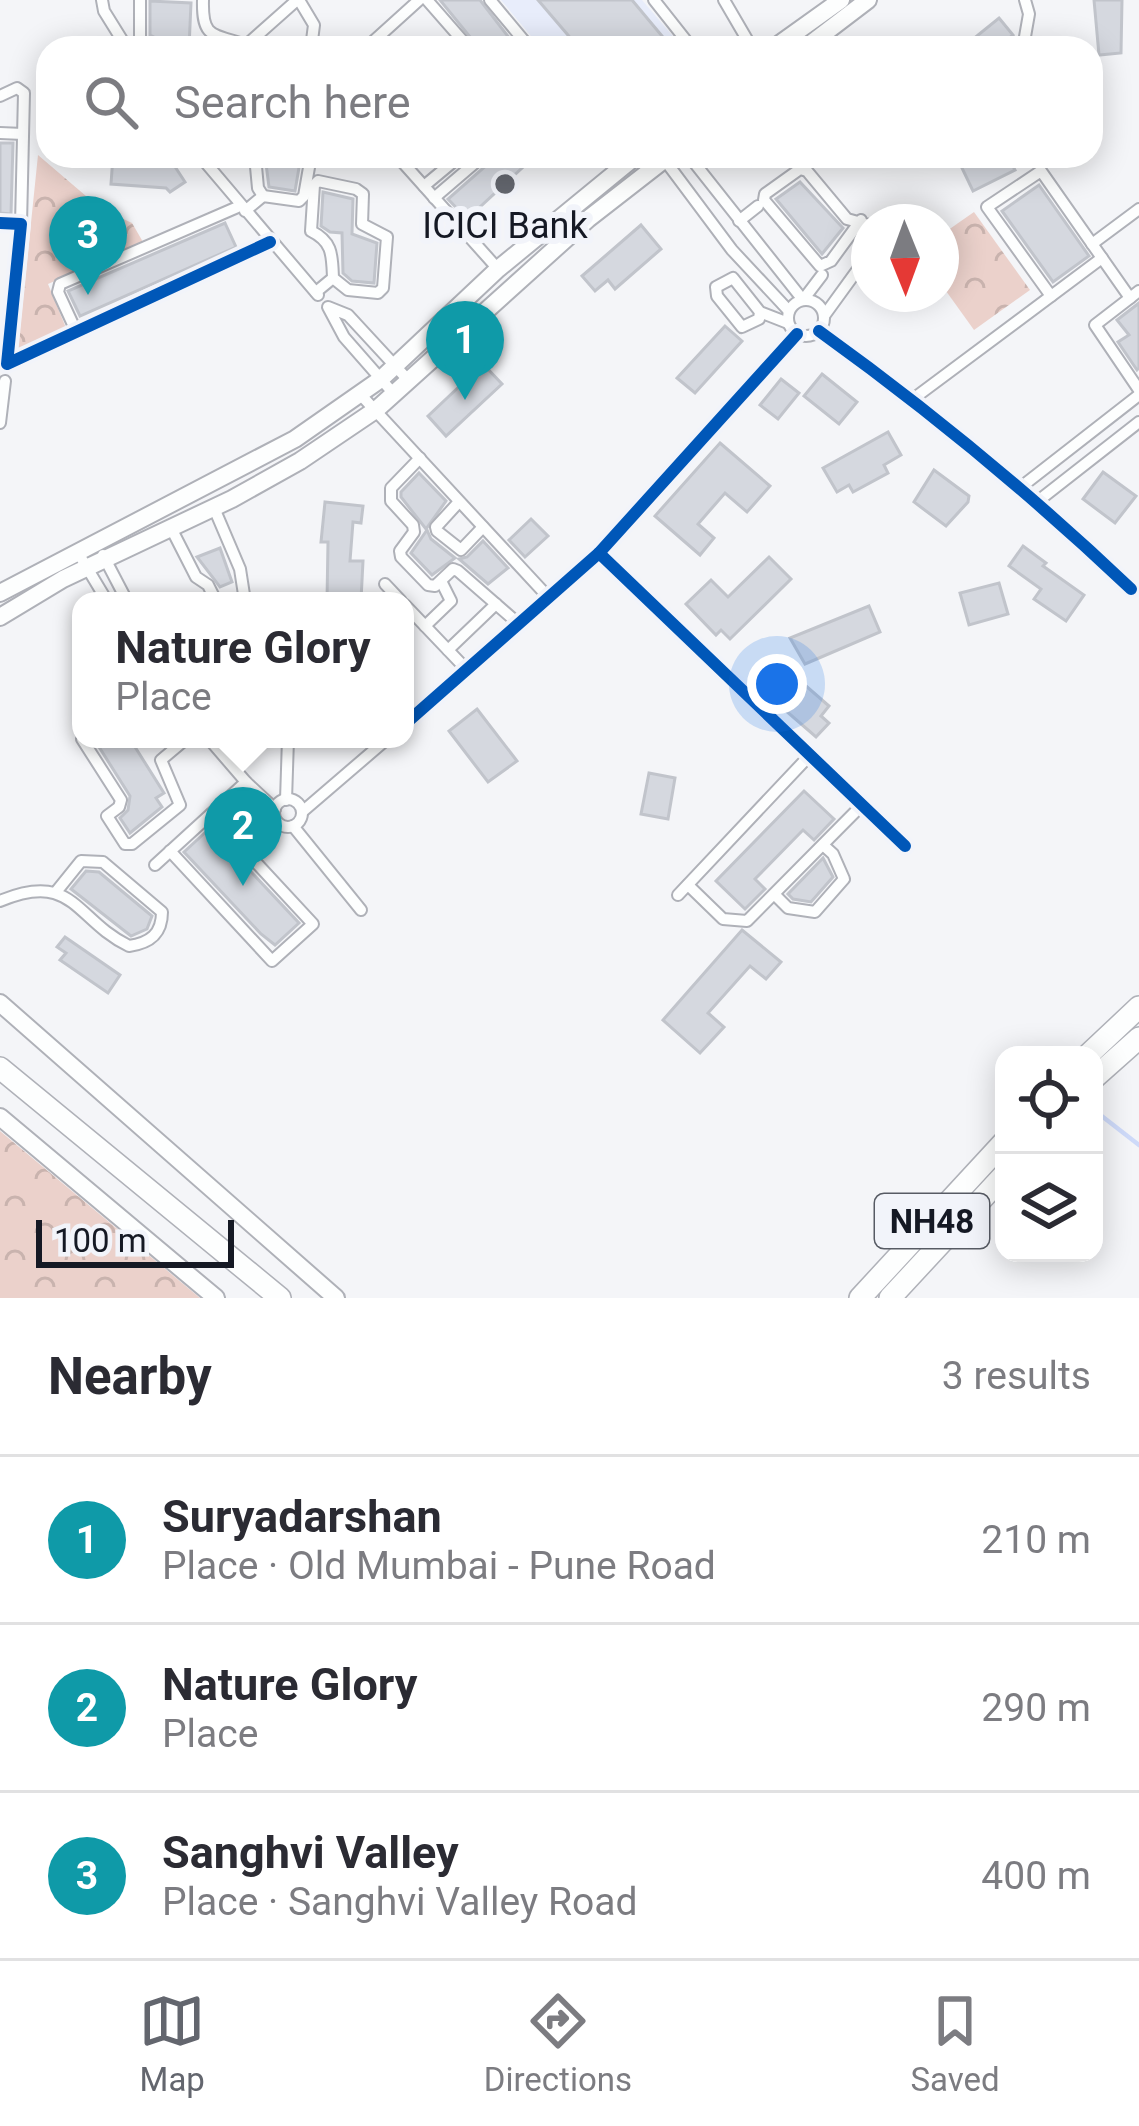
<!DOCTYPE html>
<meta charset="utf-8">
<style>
:root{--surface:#fff;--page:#f2f2f3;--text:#2b2b33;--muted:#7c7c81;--line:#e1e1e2;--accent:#63666e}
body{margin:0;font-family:Roboto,sans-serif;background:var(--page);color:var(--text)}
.controls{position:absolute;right:36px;bottom:36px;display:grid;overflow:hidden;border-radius:24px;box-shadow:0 6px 30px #0003}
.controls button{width:108px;height:108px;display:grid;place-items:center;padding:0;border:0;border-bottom:3px solid var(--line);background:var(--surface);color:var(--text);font:60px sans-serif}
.compass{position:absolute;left:851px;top:204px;width:108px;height:108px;border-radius:50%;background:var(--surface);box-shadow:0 6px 30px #0003;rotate:179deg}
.scale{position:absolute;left:36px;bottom:30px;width:198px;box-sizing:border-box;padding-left:12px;border:6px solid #151924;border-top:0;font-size:33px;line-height:42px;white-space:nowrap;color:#151924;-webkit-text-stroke:9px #f2f4fa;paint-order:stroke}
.you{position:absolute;left:777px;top:684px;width:42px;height:42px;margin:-30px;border:9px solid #fff;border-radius:50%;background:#1a73e8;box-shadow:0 0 0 18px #1a73e833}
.badge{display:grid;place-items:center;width:78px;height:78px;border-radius:50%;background:var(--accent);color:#fff;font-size:39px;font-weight:700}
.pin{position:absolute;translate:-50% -99px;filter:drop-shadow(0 3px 6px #0008)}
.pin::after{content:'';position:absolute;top:63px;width:42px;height:36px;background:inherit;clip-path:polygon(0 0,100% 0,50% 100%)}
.popup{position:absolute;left:72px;top:592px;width:342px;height:156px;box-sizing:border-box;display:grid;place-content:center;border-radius:24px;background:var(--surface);filter:drop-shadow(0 3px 9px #0005);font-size:39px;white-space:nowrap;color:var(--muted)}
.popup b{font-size:45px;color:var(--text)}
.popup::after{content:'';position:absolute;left:50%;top:100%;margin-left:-24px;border:24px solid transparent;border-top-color:var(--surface)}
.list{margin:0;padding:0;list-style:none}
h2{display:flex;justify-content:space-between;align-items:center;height:156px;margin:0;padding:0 48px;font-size:51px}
h2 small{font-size:39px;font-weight:400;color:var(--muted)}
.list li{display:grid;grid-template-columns:78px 1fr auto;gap:36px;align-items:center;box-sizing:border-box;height:168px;padding:0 48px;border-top:3px solid var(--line)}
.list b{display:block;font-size:45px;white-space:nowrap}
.list p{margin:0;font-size:39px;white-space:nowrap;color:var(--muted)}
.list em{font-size:39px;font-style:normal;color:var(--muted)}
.icon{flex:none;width:66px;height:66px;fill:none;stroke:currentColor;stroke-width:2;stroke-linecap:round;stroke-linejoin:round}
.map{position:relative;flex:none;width:1139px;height:1298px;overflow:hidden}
.search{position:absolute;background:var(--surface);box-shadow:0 6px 30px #0003;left:36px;right:36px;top:36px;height:132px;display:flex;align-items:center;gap:30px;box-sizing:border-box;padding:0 42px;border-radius:36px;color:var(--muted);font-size:45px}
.sheet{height:660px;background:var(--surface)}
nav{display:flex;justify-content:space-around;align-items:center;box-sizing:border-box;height:168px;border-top:3px solid var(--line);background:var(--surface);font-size:33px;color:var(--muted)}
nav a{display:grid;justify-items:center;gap:6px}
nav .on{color:var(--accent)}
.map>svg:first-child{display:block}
.built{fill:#e8edfb}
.forest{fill:url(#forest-crowns)}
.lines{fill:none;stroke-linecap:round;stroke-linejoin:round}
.stream{stroke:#cedaf9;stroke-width:4.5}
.building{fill:#d5d8df;stroke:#c1c4cb;stroke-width:3}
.street-casing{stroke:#afb1b8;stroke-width:14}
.secondary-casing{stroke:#afb1b8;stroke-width:20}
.highway-casing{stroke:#afb1b8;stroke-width:24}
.street{stroke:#fdfefe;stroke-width:10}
.secondary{stroke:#fdfefe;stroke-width:16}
.highway{stroke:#fdfefe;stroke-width:21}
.cycleway-casing{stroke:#f2f4fa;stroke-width:20}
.cycleway{stroke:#0057b8;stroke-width:12}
.poi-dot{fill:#63666e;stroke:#f2f4fa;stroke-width:4.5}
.labels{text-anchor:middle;stroke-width:12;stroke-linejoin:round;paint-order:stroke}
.shield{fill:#f2f4fa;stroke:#575b64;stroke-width:3}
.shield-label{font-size:33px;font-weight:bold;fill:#151924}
.poi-label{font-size:36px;fill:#151924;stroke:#f2f4fa}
</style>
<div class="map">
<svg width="1139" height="1298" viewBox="0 0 1139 1298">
<defs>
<pattern id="forest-crowns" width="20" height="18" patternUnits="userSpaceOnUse" patternTransform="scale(3)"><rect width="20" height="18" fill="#ebd1cb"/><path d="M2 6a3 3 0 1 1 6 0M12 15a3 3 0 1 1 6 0" fill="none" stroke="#c9b3ae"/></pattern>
</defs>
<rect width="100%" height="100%" fill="#f4f5f8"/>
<path class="built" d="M501,0h141l41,48h-142z"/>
<g class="forest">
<path d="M38,155l62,53 32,15 11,19 -95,42 18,44 -48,21z"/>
<path d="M974,212l56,78 -56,40 -33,-46v-49z"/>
<path d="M0,1131l200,167h-200z"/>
</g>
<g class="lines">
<path class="stream" d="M1094,1110l45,35"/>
</g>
<g class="building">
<path d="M440,0h40l37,48h-38z"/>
<path d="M538,0h94l40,48h-93z"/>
<path d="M1094,0h28l-1,53 -22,2z"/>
<path d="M150,1l41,2 -2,45h-10v-5l-16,-1 -13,-7z"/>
<path d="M999,18l14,17 -16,13h-35z"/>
<path d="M0,143h13l-2,71 -11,-1z"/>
<path d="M113,156h55l17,26 -15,10 -4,-4 -55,-4z"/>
<path d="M265,156h36l-6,35 -26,-4z"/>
<path d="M493,156h42l-68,63 -19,-20 41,-36z"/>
<path d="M982,156h26l7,14 -42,21 -12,-25z"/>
<path d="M800,182l43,46 -21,26 -46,-55z"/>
<path d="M1039,185l50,71 -36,26 -51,-71z"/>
<path d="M323,192l30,7 -1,35 25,9 -3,40 -22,-2 -9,-8 -1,-40 -12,-1 -9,-6z"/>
<path d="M225,223l11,24 -156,69 -12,-25z"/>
<path d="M641,225l20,24 -46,40 -7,-9 -13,11 -13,-15z"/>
<path d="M1139,303v65l-2,2 -19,-28 11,-7 -12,-15z"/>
<path d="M725,326l17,15 -47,52 -18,-15z"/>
<path d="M483,364l19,20 -56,52 -18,-20z"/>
<path d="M822,374l35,28 -18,22 -35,-28z"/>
<path d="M781,379l18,14 -21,26 -18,-14z"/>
<path d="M888,432l13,23 -17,10 4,8 -35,19 -4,-7 -12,7 -14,-24z"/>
<path d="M720,443l50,43 -23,26 -22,-19 -27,31 16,14 -14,17 -45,-39z"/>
<path d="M934,470l35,26 -1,6 -22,24 -32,-24z"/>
<path d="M1103,472l33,24 -21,27 -32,-24z"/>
<path d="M419,473l27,28 -20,28 -25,-32v-5z"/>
<path d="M325,502l38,4 -2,17 -8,-1 -3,39h13l-2,39 -34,1 1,-59h-7z"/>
<path d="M531,519l17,17 -23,21 -16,-17z"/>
<path d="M427,530l4,9 24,19 -23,17 -21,-22z"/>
<path d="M483,541l25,27 -20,16 -29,-25 8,-2z"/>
<path d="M1023,546l23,17 -3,3 41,29 -18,26 -32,-22 7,-10 -32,-23z"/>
<path d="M220,548l12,34 -12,5 -23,-30z"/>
<path d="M769,557l22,22 -61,60 -9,-9 -5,5 -30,-31 25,-24 17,17z"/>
<path d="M999,583l9,31 -39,11 -9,-32z"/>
<path d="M869,606l11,26 -75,32 -15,-26z"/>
<path d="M806,686l23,20 -8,10 8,7 -13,14 -31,-27z"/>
<path d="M477,709l40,52 -29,21 -39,-51z"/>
<path d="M94,739h36l34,54 -8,5 6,9 -32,26 -10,-15 8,-8 2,-14z"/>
<path d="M649,773l26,5 -7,41 -27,-5z"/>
<path d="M804,791l30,28 -20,21 -11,-10 -48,49 10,10 -20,20 -29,-28z"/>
<path d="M210,828l89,95 -24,22 -14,-11 -77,-82z"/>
<path d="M823,858l10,19 -22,25 -18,-3 -5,-5z"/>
<path d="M86,871l13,1 53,44 -5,13 -16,7 -60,-47z"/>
<path d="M742,930l39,32 -15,17 -16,-13 -42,47 16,14 -24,26 -37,-33z"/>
<path d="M65,937l55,38 -12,18 -48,-33 6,-7 -9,-6z"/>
</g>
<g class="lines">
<defs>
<g id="street">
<path d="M102,0l2,11 23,37"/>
<path d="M140,0v41l15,7"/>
<path d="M203,0c-1,37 8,34 41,44"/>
<path d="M299,0l15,25 -3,23"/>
<path d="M427,0l42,48"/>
<path d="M490,0l40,48"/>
<path d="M654,0l38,48"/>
<path d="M724,0l28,48"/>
<path d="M243,48l54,-48"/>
<path d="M366,48l53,-48"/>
<path d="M1023,48l6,-34 -4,-14"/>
<path d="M0,96l17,-8 7,5 -3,131"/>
<path d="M0,133l23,1"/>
<path d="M200,156l118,139"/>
<path d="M255,156l3,32 5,8"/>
<path d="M397,156l101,113"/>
<path d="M689,156l114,144 19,-25"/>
<path d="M664,159l68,91 57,61"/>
<path d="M424,186l36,-30"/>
<path d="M434,198l49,-42"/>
<path d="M245,211l18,-15 36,5 5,-5 7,-40"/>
<path d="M861,220l-30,41 -11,5 -56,-66 1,-6 35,-25 7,2 40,48 22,6"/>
<path d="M739,221l19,-15"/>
<path d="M0,223l21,1 -14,140 263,-122"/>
<path d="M1092,244l47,-35"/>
<path d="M316,292l17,-14c-1,-23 0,-36 -22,-47l3,-46 4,-4 38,8 7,5 -1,30 25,13 -4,51 -5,5 -30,-3 -15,-12"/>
<path d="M1051,296l-64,-89 54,-36 89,127 9,-7"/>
<path d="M1130,298l-35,27 44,65"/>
<circle cx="806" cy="318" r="18"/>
<path d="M760,312l-1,7 -17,8 -25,-31 -1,-9 17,-9 27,34 28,11"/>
<path d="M824,316l45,-62"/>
<path d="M76,331l-18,-39 2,-8 180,-78"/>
<path d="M819,331c110,79 213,164 312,258"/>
<path d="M360,394l190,205"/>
<path d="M394,394l-50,-57 -16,-30 20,8 61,66"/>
<path d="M913,399l189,-141"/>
<path d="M0,423l5,-42"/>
<path d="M420,458l-29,30v13l22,24 1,7 -14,19 1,6 27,28 7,1 18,-17 5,2 62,54"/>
<path d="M1021,487l118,-92"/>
<path d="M1038,501l101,-79"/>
<path d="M458,503l-22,24 1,4 24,19 22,-23"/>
<path d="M214,508l26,61 5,32"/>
<path d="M171,528l25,49 12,8 8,16"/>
<path d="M77,551l30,50"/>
<path d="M599,553l306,293"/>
<path d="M103,555l24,46"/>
<path d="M385,584l16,17"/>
<path d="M405,605l62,65"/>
<path d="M425,626l26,-25 -10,-20"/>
<path d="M448,650l48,-46"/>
<path d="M405,724l194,-171 198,-219"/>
<path d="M82,739l39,61 -2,7 -12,9 18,28h7l48,-39 -19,-45 25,-21"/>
<path d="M209,739l37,43 29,27"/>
<circle cx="288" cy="813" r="14"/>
<path d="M286,800l2,-61"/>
<path d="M302,812l85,-73"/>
<path d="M293,826l68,84"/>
<path d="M170,851l102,110 41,-37 -102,-110"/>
<path d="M155,865l91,-83"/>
<path d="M688,885l35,34 24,2 115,-116"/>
<path d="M678,895l132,-140"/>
<path d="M775,895l13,13 27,4 29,-33 -11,-25 -10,-9"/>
<path d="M0,901c74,-31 75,19 129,45 21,-3 33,-12 33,-34l-59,-50 -22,-1 -25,31"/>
</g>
<g id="secondary">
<path d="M774,48l67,-48"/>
<path d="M805,48l63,-48"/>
<path d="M0,593l295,-154 86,-60 117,-110 138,-113"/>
<path d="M0,617l63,-38 169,-80 68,-38 77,-52 211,-190 81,-63"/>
<path d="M0,1003l336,295"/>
<path d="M0,1117l216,181"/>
</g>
<g id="highway">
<path d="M1088,1055l51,-48"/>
<path d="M0,1068l280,230"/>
<path d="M1094,1078l45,-40"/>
<path d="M860,1298l144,-156"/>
<path d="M890,1298l114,-123"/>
</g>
</defs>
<use href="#street" class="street-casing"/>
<use href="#secondary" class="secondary-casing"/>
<use href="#highway" class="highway-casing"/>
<use href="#street" class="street"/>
<use href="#secondary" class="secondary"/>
<use href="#highway" class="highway"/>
<defs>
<g id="cycleway">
<path d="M0,223l21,1 -14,140 263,-122"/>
<path d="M819,331c110,79 213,164 312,258"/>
<path d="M599,553l306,293"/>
<path d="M405,724l194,-171 198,-219"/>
</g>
</defs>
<use href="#cycleway" class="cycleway-casing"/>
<use href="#cycleway" class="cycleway"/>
</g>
<circle class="poi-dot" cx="505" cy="184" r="12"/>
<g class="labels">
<rect class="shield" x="875" y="1194" width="114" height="54" rx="9"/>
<g class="shield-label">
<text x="932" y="1233">NH48</text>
</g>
<g class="poi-label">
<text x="505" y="238">ICICI Bank</text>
</g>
</g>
</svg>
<div class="controls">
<button><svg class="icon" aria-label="locate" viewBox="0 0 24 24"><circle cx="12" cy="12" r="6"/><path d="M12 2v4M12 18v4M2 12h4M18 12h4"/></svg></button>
<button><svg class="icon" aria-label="layers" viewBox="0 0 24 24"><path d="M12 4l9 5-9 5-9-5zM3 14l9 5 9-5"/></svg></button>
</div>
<svg class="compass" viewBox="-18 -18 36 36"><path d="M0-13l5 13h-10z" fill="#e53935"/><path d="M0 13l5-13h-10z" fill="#7c7c81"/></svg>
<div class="scale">100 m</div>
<div class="you"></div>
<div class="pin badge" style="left:465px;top:400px;background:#0f9aa8">1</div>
<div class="pin badge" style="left:243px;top:886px;background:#0f9aa8">2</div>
<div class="popup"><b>Nature Glory</b>Place</div>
<div class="pin badge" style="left:88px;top:295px;background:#0f9aa8">3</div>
<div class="search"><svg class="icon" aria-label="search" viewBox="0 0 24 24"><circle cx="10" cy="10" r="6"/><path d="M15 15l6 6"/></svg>Search here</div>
</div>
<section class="sheet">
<h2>Nearby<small>3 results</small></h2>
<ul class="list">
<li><span class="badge" style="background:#0f9aa8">1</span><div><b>Suryadarshan</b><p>Place · Old Mumbai - Pune Road</p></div><em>210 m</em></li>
<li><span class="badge" style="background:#0f9aa8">2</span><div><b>Nature Glory</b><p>Place</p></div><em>290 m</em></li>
<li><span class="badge" style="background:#0f9aa8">3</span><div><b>Sanghvi Valley</b><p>Place · Sanghvi Valley Road</p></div><em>400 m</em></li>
</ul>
</section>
<nav>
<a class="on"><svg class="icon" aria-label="map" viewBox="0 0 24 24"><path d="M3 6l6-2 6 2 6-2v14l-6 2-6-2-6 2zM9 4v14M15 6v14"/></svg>Map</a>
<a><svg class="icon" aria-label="directions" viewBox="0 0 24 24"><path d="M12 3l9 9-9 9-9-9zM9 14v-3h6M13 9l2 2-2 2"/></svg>Directions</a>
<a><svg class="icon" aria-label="saved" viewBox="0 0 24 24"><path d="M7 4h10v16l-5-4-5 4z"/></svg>Saved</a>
</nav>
